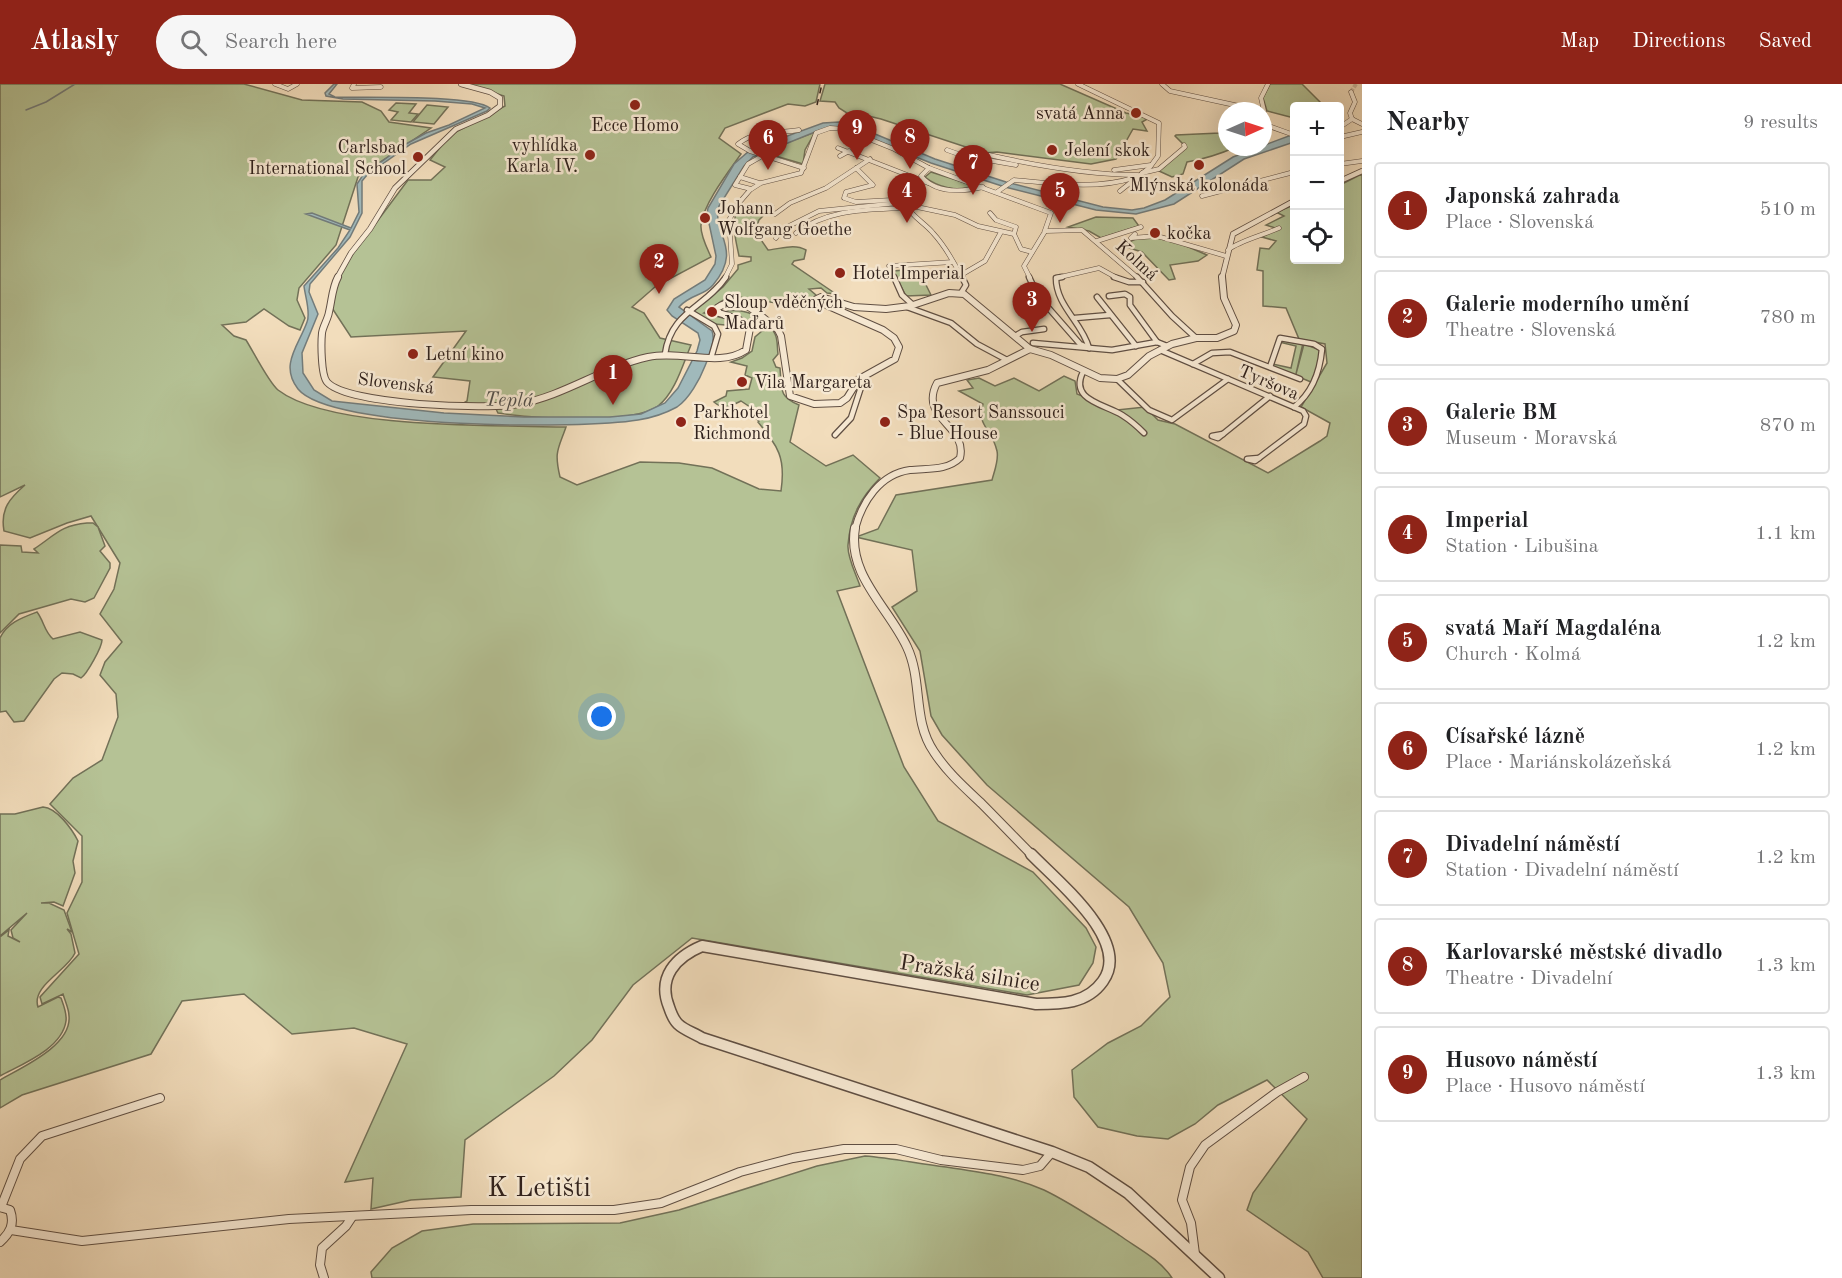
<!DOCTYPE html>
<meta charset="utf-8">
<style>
:root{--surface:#fff;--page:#f6f6f6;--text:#202124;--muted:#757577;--line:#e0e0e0;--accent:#8f2418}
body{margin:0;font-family:"Old Standard TT",serif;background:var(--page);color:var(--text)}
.controls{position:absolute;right:18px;top:18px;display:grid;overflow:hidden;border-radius:6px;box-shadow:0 6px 24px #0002}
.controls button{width:54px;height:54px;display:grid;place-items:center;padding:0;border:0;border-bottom:2px solid var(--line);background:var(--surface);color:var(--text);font:30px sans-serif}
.compass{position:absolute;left:1218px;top:18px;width:54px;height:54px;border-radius:50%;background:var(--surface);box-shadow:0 6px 24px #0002;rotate:87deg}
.you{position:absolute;left:602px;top:633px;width:21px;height:21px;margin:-15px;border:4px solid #fff;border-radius:50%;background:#1a73e8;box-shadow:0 0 0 9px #1a73e833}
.badge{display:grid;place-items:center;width:39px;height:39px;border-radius:50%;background:var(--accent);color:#fff;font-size:20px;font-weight:700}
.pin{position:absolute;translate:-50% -50px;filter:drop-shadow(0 2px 3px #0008)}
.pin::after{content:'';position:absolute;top:32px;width:21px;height:18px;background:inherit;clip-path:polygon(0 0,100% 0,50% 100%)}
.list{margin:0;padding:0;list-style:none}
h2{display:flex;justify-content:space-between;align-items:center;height:78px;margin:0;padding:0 24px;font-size:26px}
h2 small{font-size:20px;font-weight:400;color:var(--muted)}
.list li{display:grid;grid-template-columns:39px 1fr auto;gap:18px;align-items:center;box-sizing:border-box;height:96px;margin:0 12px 12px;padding:0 12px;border:2px solid var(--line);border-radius:6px}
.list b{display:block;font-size:22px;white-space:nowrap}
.list p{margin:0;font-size:20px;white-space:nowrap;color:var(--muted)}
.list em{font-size:20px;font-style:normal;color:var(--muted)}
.icon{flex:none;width:33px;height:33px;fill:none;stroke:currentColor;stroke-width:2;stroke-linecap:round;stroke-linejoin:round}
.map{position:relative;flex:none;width:1362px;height:1194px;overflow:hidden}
header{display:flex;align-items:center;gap:36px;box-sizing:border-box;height:84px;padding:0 30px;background:var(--accent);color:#fff}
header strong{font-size:28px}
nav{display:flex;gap:33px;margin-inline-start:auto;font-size:21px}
.search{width:420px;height:54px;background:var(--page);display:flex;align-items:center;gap:15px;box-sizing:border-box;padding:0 21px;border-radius:33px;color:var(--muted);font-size:22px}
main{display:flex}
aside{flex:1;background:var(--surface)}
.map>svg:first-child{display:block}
.green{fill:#b5c295;stroke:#727158;stroke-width:1.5}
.water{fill:#a0b9bb;stroke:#737c7b;stroke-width:1.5}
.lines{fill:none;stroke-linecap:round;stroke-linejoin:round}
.stream{stroke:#737c7b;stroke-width:1.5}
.minor-tunnel{stroke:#cbb79c;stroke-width:4;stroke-dasharray:4 1.5;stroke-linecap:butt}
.minor-far2-casing{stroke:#604f43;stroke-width:5}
.minor-far1-casing{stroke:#604f43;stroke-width:7}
.minor-casing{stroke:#604f43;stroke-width:10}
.tertiary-far3-casing{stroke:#604f43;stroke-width:6}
.tertiary-far2-casing{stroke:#604f43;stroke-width:8}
.tertiary-far1-casing{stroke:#604f43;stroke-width:10}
.tertiary-casing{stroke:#604f43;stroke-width:13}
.minor-far2{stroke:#f7e9d3;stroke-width:4}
.minor-far1{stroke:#f7e9d3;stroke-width:4.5}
.minor{stroke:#f7e9d3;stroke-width:8}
.tertiary-far3{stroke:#f7e9d3;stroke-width:4.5}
.tertiary-far2{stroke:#f7e9d3;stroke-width:6}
.tertiary-far1{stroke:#f7e9d3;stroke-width:8}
.tertiary{stroke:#f7e9d3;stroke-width:10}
.rail{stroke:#2f201b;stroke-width:1.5;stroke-dasharray:6 6;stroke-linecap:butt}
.poi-dot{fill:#8f2418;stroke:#f7e9d3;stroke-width:2}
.labels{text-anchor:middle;stroke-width:5;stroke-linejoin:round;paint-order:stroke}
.far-poi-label{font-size:18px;fill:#2f201b;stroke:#f7e9d3;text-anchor:start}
.far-street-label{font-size:18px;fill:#2f201b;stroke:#f7e9d3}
.far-water-label{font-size:20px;font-style:italic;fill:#514e4b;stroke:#f7e9d3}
.street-label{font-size:22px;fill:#2f201b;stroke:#f7e9d3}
.near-street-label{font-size:27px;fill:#2f201b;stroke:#f7e9d3}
</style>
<header>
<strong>Atlasly</strong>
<div class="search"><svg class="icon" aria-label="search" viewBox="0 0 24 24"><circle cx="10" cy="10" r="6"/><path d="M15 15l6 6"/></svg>Search here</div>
<nav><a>Map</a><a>Directions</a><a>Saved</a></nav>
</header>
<main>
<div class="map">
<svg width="1362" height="1194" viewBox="0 0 1362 1194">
<rect width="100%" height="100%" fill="#f2ddbc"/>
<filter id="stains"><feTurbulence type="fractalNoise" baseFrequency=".00333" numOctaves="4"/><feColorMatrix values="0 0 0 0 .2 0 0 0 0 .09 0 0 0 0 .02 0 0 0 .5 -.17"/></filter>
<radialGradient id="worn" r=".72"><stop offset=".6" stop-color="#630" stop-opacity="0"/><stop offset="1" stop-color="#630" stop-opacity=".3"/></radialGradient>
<g class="green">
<path d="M0,0h244l58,16 60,2 19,9 8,11 42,6 -73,49 -22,68 -37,43 -2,12 8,18 -5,12 -11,-4 -25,-17 -18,13 -24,3 12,11 12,4c7,11 23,43 32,50 52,40 220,35 288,37 -8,23 -12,24 -6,50l17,8 63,-23 39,1 33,5 47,21 22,2c5,-34 -3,-44 -23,-69l1,-1 -11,-9 5,-3 -12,-8c-10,5 -18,9 -27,1l12,-6 1,-5 22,-2 3,-11 -7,-3 2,-9 -16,-4 11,-4 10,-7 3,-14 7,-6c-15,-7 -19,-14 -38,-19 18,-5 43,5 51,22 3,6 2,13 3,20l-5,6 3,7 4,1c2,21 -2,28 19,37l-9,37 36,24 27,-11 27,23c-19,19 -30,39 -32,67 -1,12 8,29 12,41l-23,5 67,176 34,54 95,51 53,56 10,19 -3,16 -14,22 -52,10 -335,-57 -59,47 -41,55 -38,36 -89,64 -4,57 -50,3 -40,9 2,-31 -28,4 62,-138 -53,-16 -62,6 -48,-40 -62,7 -31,53 -129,41 -22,13v-28c20,-12 72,-34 69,-64 0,-7 -4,-15 -6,-22l-21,10 -2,-7 39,-43 -12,-41 15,-31v-46l-32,-32 23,-26 29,-18 16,-43 -2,-23 -16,-19 5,-13 17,-20 -22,-28 14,-25 6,-26 -29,-47 -24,7 -37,15 -26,-7c-4,-22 6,-33 21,-46l-25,12z"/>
<path d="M467,0h353l-4,18 -11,4 -17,-2 -63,24 -6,10 22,16c-12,17 -38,50 -40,71 -1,10 6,23 10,32l-55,29 -24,21 12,6 16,25 31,7c-8,19 -16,48 -33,61 -26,19 -127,12 -160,7l-4,-8 -32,-1 5,-3 3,-20 -37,-4 33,-46 -115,6 -19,-29 3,-30 73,-98h23l14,-13 -15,-7 20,-25 55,-29 -1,-10z"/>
<path d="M825,0h235l66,29 23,5 -7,4 5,9 -14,-2 -17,30 -25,5 -94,-12 -13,1 -103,-34 -21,-5 -10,1 -11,-7 -4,-6 -15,-1z"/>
<path d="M1270,0h32l22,22h-30v12l-27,-7 -4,-13z"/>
<path d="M396,19l20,1 -7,9 9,1 -7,8 -20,-2 7,-8 -9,-2z"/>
<path d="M427,21l21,2 -14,17 -21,-2z"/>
<path d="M1227,39v24h9c-16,7 -31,12 -49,15l-4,12 -11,3 -13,-6 27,-24 -11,-11 1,-1 44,-2 7,-2 -4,-4z"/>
<path d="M815,48l-10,18 -2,14 -41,-12z"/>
<path d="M931,88l41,13c-12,9 -36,1 -47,-8z"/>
<path d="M1362,90v1104h-39l-15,-26 -61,-42 6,-17 54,-74 -40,-39 -49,25 -23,19 -27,15 -31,-3 -39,-9 -24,-30 -2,-27 36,-27 33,-17 29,-29 -7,-34 -34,-56 -142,-122 -45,-50 -11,-19 -11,-65 -28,-44 25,-16 -5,-41 -56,-13 22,-8 18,-34 96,-15c2,-8 7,-20 5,-29 -5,-23 -21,-25 -14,-47l-24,-13 14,-3 -6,-8 12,-2 16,8 19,-8 25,13 25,-15 11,5 2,13 40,16 28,-3 13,13 17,4 93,49 52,-32 7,-5 3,-13 -29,-16 26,-44 -2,-19 -26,-5 -13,-31 -23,-2v-35l-6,-1 3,-22 9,1 7,-8 -14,-4 16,-8 -12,-4 18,-9 -8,-4 18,-7v55h46v-75z"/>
<path d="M765,120l8,2 -14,14 -4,11 13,19c13,-1 26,-7 38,0l-2,9 -10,2 -2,3 44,30 -9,-1 -6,-5 -12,1 7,6 -5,5 3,5 -2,4c-22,3 -35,-12 -60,-6 -23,-17 -30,1 -48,10l34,9 -1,4 -23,-2 -22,-12 31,-25 15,-18v-4l13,-4v-4l-12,-1c-3,-15 -7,-28 -3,-43l7,1 4,-4 14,-1z"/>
<path d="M1096,133l37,1 6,8 -38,12 -12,-7 -21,-4z"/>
<path d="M1156,151l7,1 44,19 -9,6 -28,4 5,14 -6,1 -27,-28 -19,-6c11,-6 17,-12 33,-11z"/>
<path d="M918,185l13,26 -25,1 -13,-25z"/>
<path d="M1280,256l23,3 -7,31 8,-30 16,6 -3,19 -6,13 -39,-16 1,-2 18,4 5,-22 -17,-4z"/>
<path d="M87,439h6l5,4 7,19 -5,5 10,12v5l-16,30 -9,4 -14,-3 -52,15 -19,19v-88l21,1 1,6 16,1 -4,-4c20,-13 27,-24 53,-26z"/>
<path d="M37,528c7,9 7,19 16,27l27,-7 22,8c0,7 -15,34 -21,38l-8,-4 -11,-1 -8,6 -30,42 -10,1 -8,-11 -6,1v-74c7,-15 21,-20 37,-26z"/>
<path d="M43,723c14,1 29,22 35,34l-5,20 2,12 -12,33 -9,-4 -13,1h8l15,7 8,22 -5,-3 4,5 4,19c-8,18 -44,33 -37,54l20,-10 3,1c3,8 6,15 5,23 -4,28 -44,43 -66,55v-139l9,-7 -1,6 12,6 -7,-4 -2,-8 16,-17 -27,23v-122h15z"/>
<path d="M865,1072c27,2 54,8 81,11 34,5 67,9 98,23 27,13 50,29 75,45 18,13 41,24 53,43h-800l-1,-6 21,-24 30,-17 51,-7 147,-1 59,-13 138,-44z"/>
</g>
<path class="water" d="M334,0h3l-8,10 6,3c28,1 137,-3 155,11l-3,3 -76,33 -44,31 -5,6v32l-12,24 -40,47 -1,8 9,22 -16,39 1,20 11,17 18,11 112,12 80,4h86l31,-3 24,-11 13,-15 19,-37 3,-11 -2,-7 -26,-17 -5,-6 7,-11 31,-19 10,-16 1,-8 -9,-42 1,-6 26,-44 14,-12 12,-6 63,-23 16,-1 17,4 79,33 71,23 97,25 29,3 12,-2 21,-8 68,-43 61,-23v8l-50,17 -70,45 -38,10 -40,-4 -91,-23 -74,-24 -90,-36 -21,3 -67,27 -9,9 -25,40c-8,28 25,42 -6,79 -9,11 -23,9 -34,22l33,24c4,10 -3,25 -7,35 -5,13 -16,33 -28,41 -11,6 -26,11 -39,13 -54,9 -307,10 -340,-31 -19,-24 1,-44 9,-67 4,-9 -2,-26 -3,-36l34,-38 12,-18 -44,-16 6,-1 39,15 8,-16 -2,-28 6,-9 43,-31 20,-11 23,-8 36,-17 -13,-4 -37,-3 -92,-2 -17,-3 -1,-3z"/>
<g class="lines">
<path class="stream" d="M26,26l20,-8 29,-18"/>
<path class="minor-tunnel" d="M1351,8l5,-8"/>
<defs>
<g id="minor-far2">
<path d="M275,0l13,5 9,-5"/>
<path d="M354,0l-2,4 29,-1"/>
<path d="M1078,0l81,39 -1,33 -8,11 -30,24"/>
<path d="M1162,0l8,7 92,20"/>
<path d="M1351,8l4,10 -5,11 2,6"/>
<path d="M1264,27l-3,-13 7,-14"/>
<path d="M1352,35l10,5"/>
<path d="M1263,40l31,11"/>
<path d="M1340,43l12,-8"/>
<path d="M799,46c-22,4 -42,-1 -61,14l12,7 54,17"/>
<path d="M1340,53l22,-5"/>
<path d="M838,64l90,35"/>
<path d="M947,66l17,6 52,9"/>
<path d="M989,71c49,11 99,20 149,20"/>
<path d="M840,72l9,-5"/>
<path d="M1340,80l22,-3"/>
<path d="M856,84l17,17 -27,7 -2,6 12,4 36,-2"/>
<path d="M929,84l-8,8c15,18 41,16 62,11"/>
<path d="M1114,86l37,-5"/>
<path d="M1142,89l17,-4 26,-22 -1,-2"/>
<path d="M740,93l19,6"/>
<path d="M751,105l-16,-4 13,-21 16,-9"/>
<path d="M997,108l17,-12c38,3 82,10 119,-2"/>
<path d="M1202,112l92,-24"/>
<path d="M906,121c4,10 20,19 27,28 12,13 21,29 29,45"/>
<path d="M990,129l6,7 20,7 -2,7"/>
<path d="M775,130l15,-11 36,-15 44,-29"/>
<path d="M1046,147l36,-1 56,48"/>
<path d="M796,149c32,-24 69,-23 107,-25l3,-3"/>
<path d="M1135,150l-4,4 26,-2 69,20"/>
<path d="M776,154l5,-8 38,-19 79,-8 57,12 23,11 36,8 7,15 11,3"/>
<path d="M1097,157l44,-14"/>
<path d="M1228,166c11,-9 36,-15 51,-22"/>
<path d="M961,191l24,-14 16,-29"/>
<path d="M725,194l7,-14 -3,-44 9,-16 12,-14 11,-7 40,-10 15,-40 14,-5 14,1 50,20 35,19 122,45 -7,20 -20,33 6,12"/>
<path d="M894,194l-5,-12 64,-4"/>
<path d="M1056,194l43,-10 18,10"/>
</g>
<g id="minor-far1">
<path d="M894,193l8,18 11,10"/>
<path d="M1029,193l9,19 42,48 9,4"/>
<path d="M1062,193l-6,1c0,28 26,44 33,70"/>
<path d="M1114,193l15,5h14"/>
<path d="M1137,193l35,39 24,22"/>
<path d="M961,209l5,-8 -4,-8"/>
<path d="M1109,212l16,-2 5,3v8l27,37"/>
<path d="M1097,213l39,49"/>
<path d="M907,223l44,16 26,21 30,16"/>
<path d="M687,226l27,16 4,8 -7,24"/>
<path d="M1075,234l35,-3"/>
<path d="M1015,252l7,-4 22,-3"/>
<path d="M1033,259l79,7 45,-8 10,4"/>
<path d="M1160,266l143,61 3,5 -2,8 -45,34"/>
<path d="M665,270c6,-43 40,-46 61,-77"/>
<path d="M1193,280l19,-11 18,-1 70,27"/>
<path d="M1270,283l10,-29 34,6 8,5c-2,22 -10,44 -28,58"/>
<path d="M1083,288c-14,28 21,32 39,43 8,5 15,11 22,18"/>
<path d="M1117,295l32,31 23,10 56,-41"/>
<path d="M1223,350l-5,4 -6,-2z"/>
<path d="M1223,350l47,-38"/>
<path d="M835,351l16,-17 12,-37 -1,-4"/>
<path d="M1259,374l-4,3 -8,-2z"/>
</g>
<g id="minor">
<path d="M0,1123l10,3c5,14 0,23 -10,32"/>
<path d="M1,1123l19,-48 22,-23 118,-38"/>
<path d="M11,1146l71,11 207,-22 182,-9h143l47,-7 79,-31 53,-14 51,-9h52l45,11 82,10 17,-4 12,-14"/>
<path d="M1195,1170l-4,-31 -9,-23 8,-33 15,-22 72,-53 27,-15"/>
<path d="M324,1194l-4,-13 2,-17 24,-22 6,-9"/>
</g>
<g id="tertiary-far3">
<path d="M1340,97l22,-10"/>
<path d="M337,194l14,-25 19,-24 25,-41 61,-59 32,-14 12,-9v-8l-10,-6 -29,-8"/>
<path d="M1222,194l11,-44 61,-33"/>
</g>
<g id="tertiary-far2">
<path d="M338,193c-6,11 -6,23 -9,35 -1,7 -6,14 -7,21 -1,10 -1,42 5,49 20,23 161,28 192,22 45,-8 84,-37 129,-47 34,-7 71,11 98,-7l4,-22 -12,-9 -19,-6 -2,-5c24,-16 42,7 61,22l3,6 9,60 24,8 26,-1 7,-5 12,-19 36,-20 4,-12 -5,-9 -11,-8 -68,-30 6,-3 33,10 32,2 24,-3 39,-13 15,1 66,55 21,6 49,23 17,1 11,-4 21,-19 23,-12 24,-6h21l17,-7 2,-6 -12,-27 -2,-21"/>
<path d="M855,445c7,-27 25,-55 55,-59 17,-2 37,1 50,-12 8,-33 -42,-39 -23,-75l51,-13 42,-21"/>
</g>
<path id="tertiary-far1" d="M855,444c-8,47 34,80 52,119 16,34 5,73 27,105 13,20 30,35 47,51 17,17 34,35 51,52"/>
<path id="tertiary" d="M1031,770c26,27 101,87 72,127 -16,23 -42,23 -67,23l-334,-58c-26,11 -45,31 -33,61 2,6 4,12 9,17 6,6 16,9 24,14l350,114 37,15 39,26 91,85"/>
</defs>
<use href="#minor-far2" class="minor-far2-casing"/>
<use href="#minor-far1" class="minor-far1-casing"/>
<use href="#minor" class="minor-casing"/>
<use href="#tertiary-far3" class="tertiary-far3-casing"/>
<use href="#tertiary-far2" class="tertiary-far2-casing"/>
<use href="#tertiary-far1" class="tertiary-far1-casing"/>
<use href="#tertiary" class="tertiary-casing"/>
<use href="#minor-far2" class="minor-far2"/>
<use href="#minor-far1" class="minor-far1"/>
<use href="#minor" class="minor"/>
<use href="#tertiary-far3" class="tertiary-far3"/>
<use href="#tertiary-far2" class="tertiary-far2"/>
<use href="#tertiary-far1" class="tertiary-far1"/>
<use href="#tertiary" class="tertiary"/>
<path class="rail" d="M817,21l5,-21"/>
</g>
<g class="poi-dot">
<circle cx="635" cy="21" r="6"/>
<circle cx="1136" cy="29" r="6"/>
<circle cx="1052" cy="66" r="6"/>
<circle cx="590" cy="71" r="6"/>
<circle cx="418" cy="73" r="6"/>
<circle cx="1199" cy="81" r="6"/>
<circle cx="705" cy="134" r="6"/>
<circle cx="1155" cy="149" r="6"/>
<circle cx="840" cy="189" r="6"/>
<circle cx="712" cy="228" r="6"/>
<circle cx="413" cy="270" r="6"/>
<circle cx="742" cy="298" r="6"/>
<circle cx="681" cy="338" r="6"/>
<circle cx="885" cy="338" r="6"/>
</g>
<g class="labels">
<g class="far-poi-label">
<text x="1124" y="35" text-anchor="end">svatá Anna</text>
<text x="635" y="47" text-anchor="middle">Ecce Homo</text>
<text x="578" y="67" text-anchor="end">vyhlídka<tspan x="578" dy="21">Karla IV.</tspan></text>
<text x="406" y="69" text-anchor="end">Carlsbad<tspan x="406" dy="21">International School</tspan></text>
<text x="1064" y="72">Jelení skok</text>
<text x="1199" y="107" text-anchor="middle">Mlýnská kolonáda</text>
<text x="717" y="130">Johann<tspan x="717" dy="21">Wolfgang Goethe</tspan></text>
<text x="1167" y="155">kočka</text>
<text x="852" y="195">Hotel Imperial</text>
<text x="724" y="224">Sloup vděčných<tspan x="724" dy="21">Maďarů</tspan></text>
<text x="425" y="276">Letní kino</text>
<text x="754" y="304">Vila Margareta</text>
<text x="693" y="334">Parkhotel<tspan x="693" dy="21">Richmond</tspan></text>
<text x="897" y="334">Spa Resort Sanssouci<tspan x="897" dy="21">- Blue House</tspan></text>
</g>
<g class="far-street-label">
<text transform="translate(1137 176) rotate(43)" y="6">Kolmá</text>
<text transform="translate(1269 298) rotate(23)" y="6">Tyršova</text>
<text transform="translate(396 299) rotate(7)" y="6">Slovenská</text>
</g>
<g class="far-water-label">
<text transform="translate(509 315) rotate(1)" y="7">Teplá</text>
</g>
<g class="street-label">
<text transform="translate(970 888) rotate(9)" y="8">Pražská silnice</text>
</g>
<g class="near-street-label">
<text x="539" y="1112">K Letišti</text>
</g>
</g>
<rect width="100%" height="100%" filter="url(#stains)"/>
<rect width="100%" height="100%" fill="url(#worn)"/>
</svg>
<div class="controls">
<button>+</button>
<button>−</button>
<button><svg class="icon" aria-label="locate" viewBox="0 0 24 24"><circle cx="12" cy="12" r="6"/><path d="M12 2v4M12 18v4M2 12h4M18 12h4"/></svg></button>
</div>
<svg class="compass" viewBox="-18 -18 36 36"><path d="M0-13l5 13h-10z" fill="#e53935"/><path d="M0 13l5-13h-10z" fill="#757577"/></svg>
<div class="you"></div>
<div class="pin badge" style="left:613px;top:321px">1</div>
<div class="pin badge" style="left:659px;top:210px">2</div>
<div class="pin badge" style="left:1032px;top:248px">3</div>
<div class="pin badge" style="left:907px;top:139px">4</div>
<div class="pin badge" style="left:1060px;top:139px">5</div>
<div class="pin badge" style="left:768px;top:86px">6</div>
<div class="pin badge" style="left:973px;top:111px">7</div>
<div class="pin badge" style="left:910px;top:85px">8</div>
<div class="pin badge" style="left:857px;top:76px">9</div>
</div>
<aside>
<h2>Nearby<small>9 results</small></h2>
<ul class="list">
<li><span class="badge">1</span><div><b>Japonská zahrada</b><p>Place · Slovenská</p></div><em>510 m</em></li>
<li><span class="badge">2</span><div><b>Galerie moderního umění</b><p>Theatre · Slovenská</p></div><em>780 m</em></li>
<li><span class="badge">3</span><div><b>Galerie BM</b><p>Museum · Moravská</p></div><em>870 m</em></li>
<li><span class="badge">4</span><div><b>Imperial</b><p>Station · Libušina</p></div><em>1.1 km</em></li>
<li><span class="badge">5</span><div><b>svatá Maří Magdaléna</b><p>Church · Kolmá</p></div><em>1.2 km</em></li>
<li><span class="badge">6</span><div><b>Císařské lázně</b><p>Place · Mariánskolázeňská</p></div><em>1.2 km</em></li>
<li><span class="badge">7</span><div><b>Divadelní náměstí</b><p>Station · Divadelní náměstí</p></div><em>1.2 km</em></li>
<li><span class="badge">8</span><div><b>Karlovarské městské divadlo</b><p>Theatre · Divadelní</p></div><em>1.3 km</em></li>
<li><span class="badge">9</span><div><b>Husovo náměstí</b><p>Place · Husovo náměstí</p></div><em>1.3 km</em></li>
</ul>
</aside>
</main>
